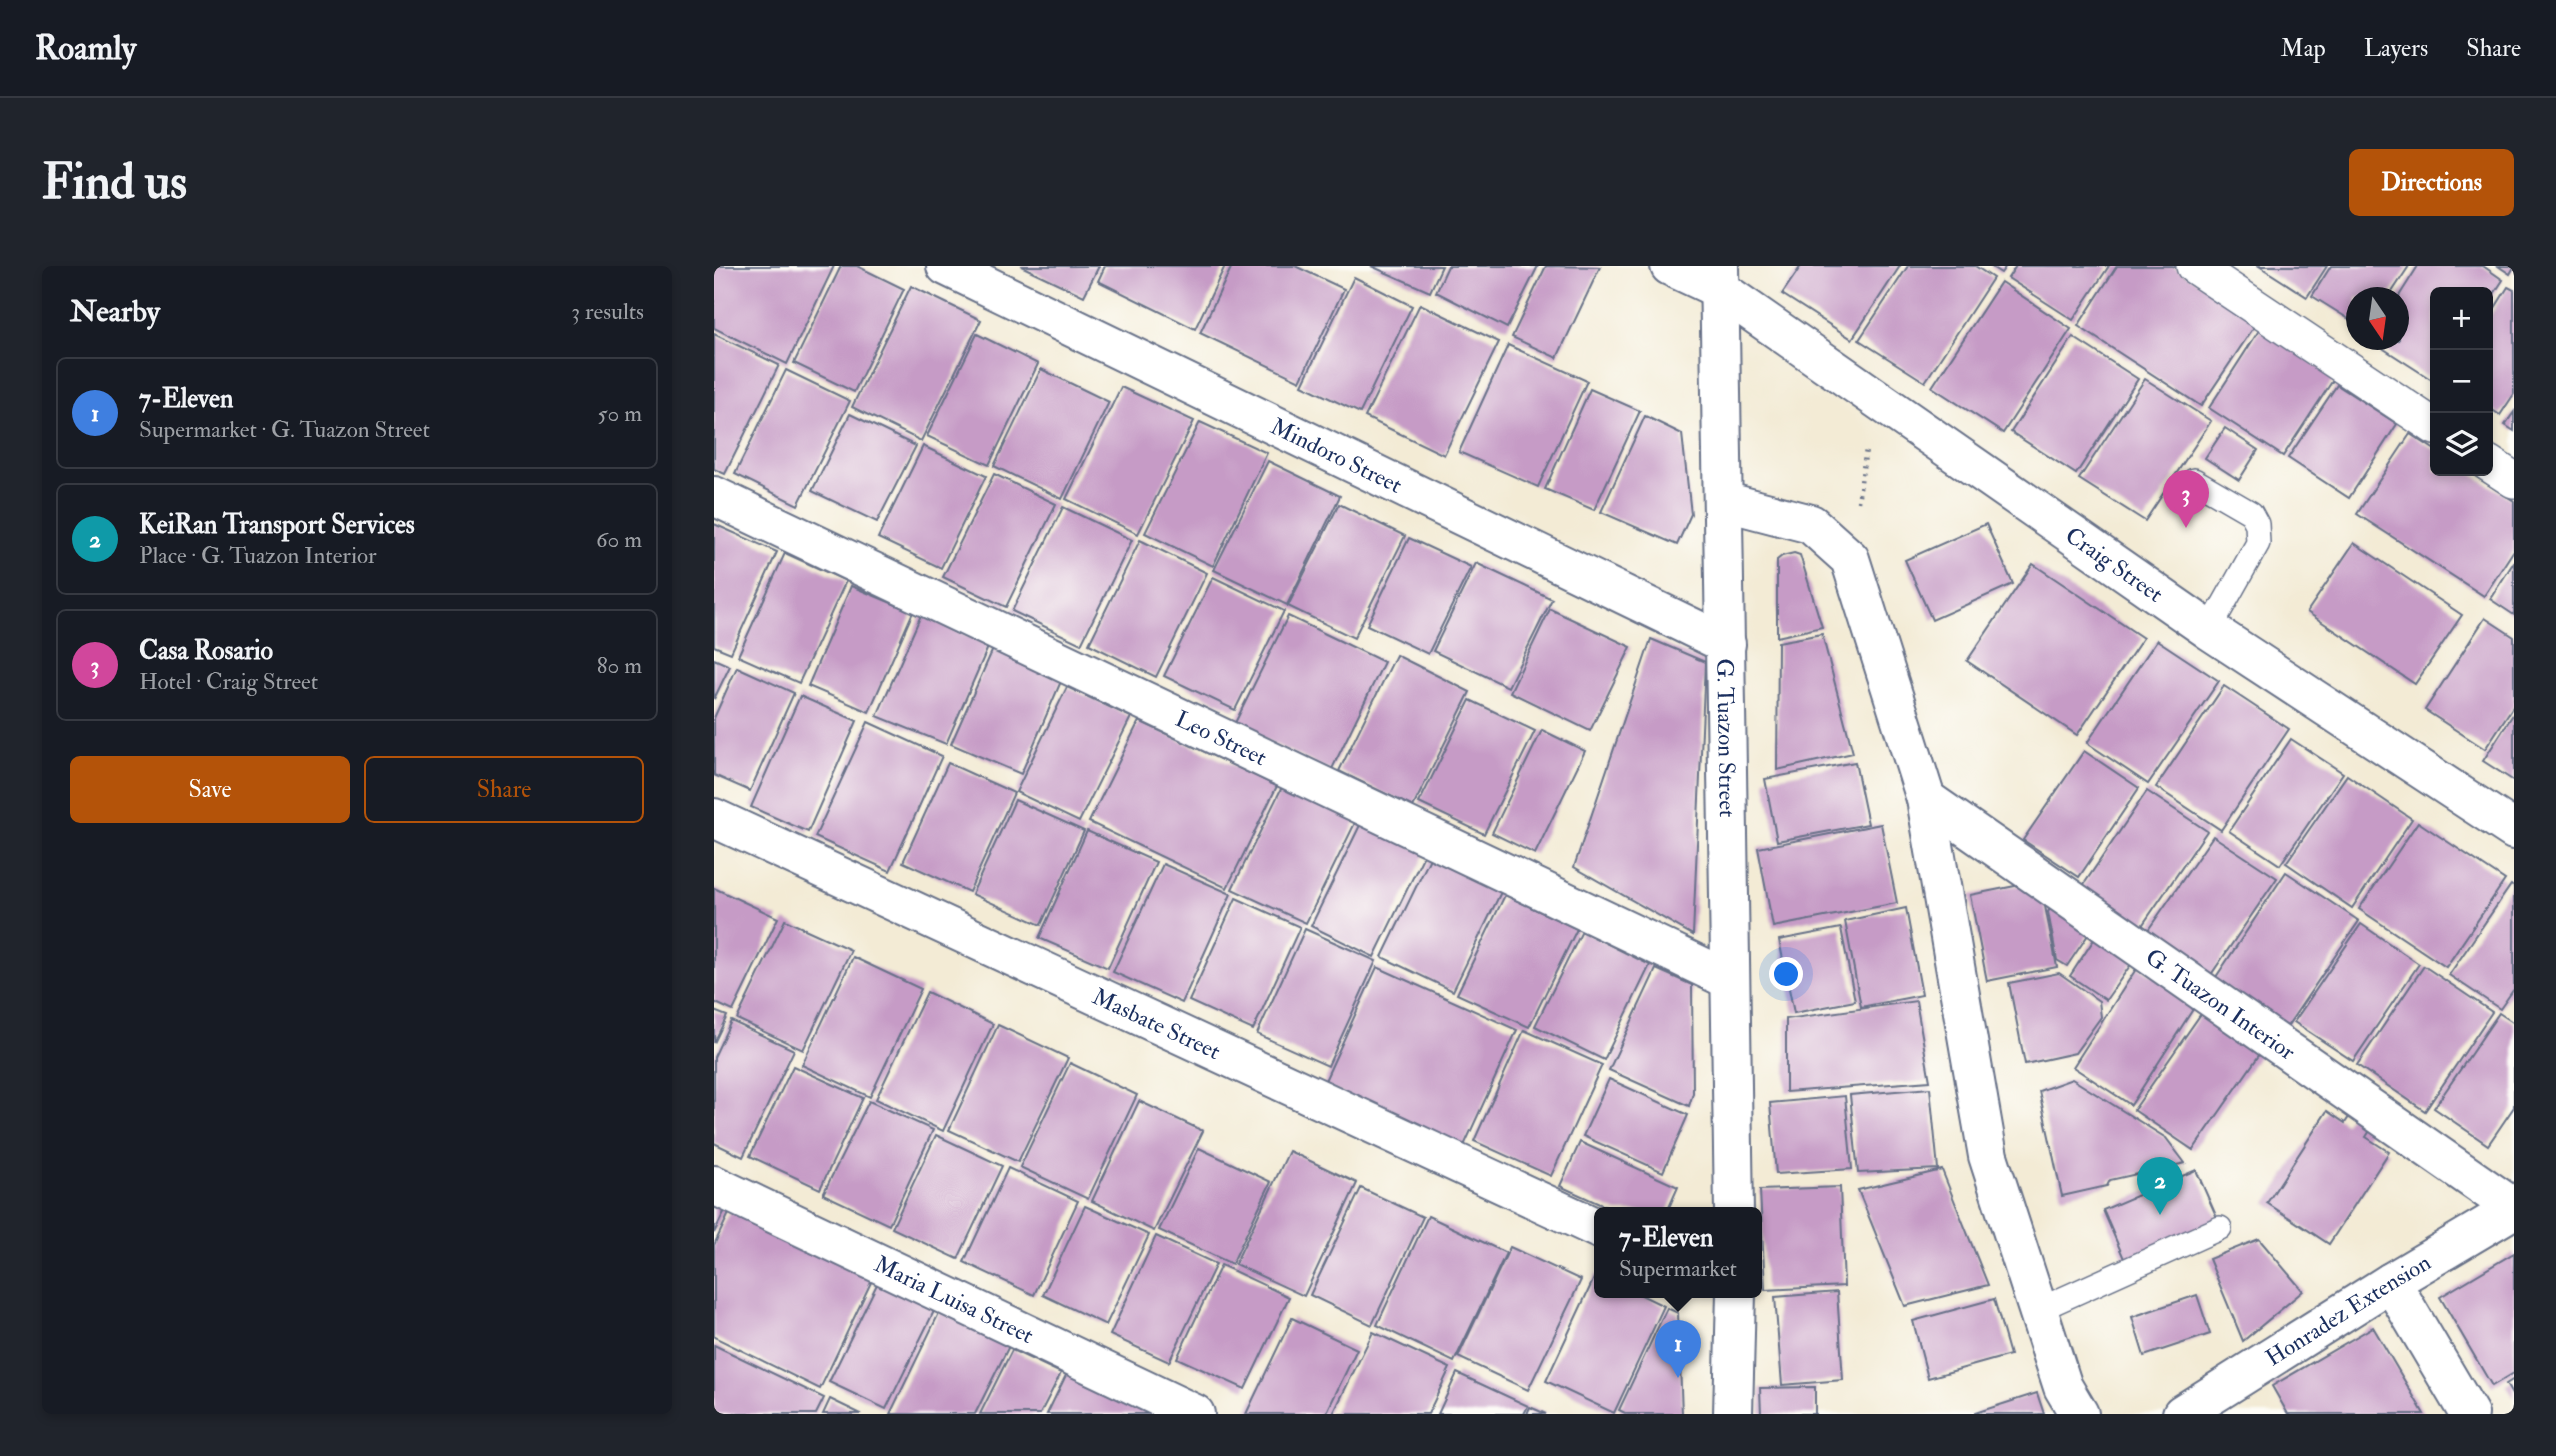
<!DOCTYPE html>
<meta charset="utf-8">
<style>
:root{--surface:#171b24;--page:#20242c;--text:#f1f3f6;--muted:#9ea1a6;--line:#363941;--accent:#b45309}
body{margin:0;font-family:"IM FELL Double Pica",serif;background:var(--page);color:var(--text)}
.controls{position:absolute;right:21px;top:21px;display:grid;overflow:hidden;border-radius:10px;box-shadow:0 4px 10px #0003}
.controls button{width:63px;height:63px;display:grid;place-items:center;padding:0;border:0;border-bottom:2px solid var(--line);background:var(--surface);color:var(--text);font:35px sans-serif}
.compass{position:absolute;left:1632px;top:21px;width:63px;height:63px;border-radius:50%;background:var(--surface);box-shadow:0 4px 10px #0003;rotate:167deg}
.you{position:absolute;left:1073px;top:709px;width:24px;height:24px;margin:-18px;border:5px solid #fff;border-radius:50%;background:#1a73e8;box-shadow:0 0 0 10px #1a73e833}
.badge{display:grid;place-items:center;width:46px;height:46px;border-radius:50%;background:var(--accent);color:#fff;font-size:23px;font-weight:700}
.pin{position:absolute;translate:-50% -58px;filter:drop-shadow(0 2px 4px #0008)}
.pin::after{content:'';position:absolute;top:37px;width:24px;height:21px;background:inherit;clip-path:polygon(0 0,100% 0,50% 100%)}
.popup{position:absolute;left:880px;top:941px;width:168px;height:91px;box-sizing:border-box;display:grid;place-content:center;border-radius:10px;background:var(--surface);filter:drop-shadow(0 2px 5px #0005);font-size:23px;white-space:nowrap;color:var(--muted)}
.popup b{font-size:26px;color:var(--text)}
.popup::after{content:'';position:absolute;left:50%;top:100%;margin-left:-14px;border:14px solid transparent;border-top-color:var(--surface)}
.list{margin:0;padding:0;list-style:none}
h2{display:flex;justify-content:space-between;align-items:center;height:91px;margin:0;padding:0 28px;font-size:30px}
h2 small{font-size:23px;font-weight:400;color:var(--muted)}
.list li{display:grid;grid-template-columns:46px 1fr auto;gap:21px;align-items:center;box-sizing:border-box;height:112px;margin:0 14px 14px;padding:0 14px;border:2px solid var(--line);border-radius:10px}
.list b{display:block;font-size:26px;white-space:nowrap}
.list p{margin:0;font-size:23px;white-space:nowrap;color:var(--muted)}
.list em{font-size:23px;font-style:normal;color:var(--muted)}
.actions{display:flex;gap:14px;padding:21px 28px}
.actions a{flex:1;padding:16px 0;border:2px solid var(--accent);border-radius:10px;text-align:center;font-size:24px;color:var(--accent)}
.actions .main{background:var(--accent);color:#fff}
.icon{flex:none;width:38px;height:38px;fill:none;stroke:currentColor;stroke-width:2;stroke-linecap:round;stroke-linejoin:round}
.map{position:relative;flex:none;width:1800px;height:1148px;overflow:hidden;border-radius:10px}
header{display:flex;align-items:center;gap:42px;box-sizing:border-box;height:98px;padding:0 35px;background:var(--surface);border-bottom:2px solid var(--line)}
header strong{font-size:33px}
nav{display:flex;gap:38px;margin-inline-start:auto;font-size:24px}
.intro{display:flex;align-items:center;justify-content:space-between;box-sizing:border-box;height:168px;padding:0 42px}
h1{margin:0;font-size:49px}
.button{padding:18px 32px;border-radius:10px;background:var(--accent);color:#fff;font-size:24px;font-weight:700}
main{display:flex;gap:42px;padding:0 42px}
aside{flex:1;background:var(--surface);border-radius:10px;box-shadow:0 4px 10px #0003}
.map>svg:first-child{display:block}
.building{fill:#c69bc6}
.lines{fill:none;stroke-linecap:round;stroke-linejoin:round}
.service-casing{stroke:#677188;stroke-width:26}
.pedestrian-casing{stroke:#677188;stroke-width:38}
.minor-casing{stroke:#677188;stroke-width:42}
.tertiary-casing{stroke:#677188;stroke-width:42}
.path{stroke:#677188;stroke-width:4.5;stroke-dasharray:2 5;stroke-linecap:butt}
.service{stroke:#fff;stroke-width:23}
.pedestrian{stroke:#fff;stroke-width:35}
.minor{stroke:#fff;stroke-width:38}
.tertiary{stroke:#fff;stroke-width:38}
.labels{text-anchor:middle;stroke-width:5;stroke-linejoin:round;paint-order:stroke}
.street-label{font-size:23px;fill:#1b2f5e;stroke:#fdfcf7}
</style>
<header>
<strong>Roamly</strong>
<nav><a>Map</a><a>Layers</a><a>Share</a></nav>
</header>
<div class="intro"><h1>Find us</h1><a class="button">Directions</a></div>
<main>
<aside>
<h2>Nearby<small>3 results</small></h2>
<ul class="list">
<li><span class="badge" style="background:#3f7fe0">1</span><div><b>7-Eleven</b><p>Supermarket · G. Tuazon Street</p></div><em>50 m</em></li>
<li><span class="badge" style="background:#0f9aa8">2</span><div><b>KeiRan Transport Services</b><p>Place · G. Tuazon Interior</p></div><em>60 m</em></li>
<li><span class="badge" style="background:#d1479c">3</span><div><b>Casa Rosario</b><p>Hotel · Craig Street</p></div><em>80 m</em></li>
</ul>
<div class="actions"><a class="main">Save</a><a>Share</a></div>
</aside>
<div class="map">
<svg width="1800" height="1148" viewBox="0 0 1800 1148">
<rect width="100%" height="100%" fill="#fdfcf7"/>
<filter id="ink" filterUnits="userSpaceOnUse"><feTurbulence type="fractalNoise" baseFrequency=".0143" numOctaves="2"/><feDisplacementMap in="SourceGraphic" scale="14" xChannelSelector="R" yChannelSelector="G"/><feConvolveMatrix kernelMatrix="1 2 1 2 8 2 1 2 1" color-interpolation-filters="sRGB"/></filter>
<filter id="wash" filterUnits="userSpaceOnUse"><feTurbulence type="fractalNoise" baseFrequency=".00686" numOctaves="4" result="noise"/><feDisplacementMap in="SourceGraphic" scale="28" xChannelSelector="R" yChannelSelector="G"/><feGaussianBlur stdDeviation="1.57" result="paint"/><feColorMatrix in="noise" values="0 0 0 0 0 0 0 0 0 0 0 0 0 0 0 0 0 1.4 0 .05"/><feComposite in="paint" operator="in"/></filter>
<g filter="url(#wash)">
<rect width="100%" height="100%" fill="#f3ebd5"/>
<g id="blocks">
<g class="building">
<path d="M0,0h120l-47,98 -73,-36z"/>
<path d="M127,0h16l47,23 -50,103 -60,-29z"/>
<path d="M307,0h78l-15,30z"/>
<path d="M391,0h120l-30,63 -97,-48z"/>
<path d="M518,0h63l49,23 -44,92 -100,-48z"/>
<path d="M657,0h71l-12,26z"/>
<path d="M734,0h90l-31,62 -71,-36z"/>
<path d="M832,0l54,1 -43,91 -45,-21z"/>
<path d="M1087,0h99l-48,73 -70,-45z"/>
<path d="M1194,0h67l18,12 -68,104 -66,-42z"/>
<path d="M1276,0h16l-5,7z"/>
<path d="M1302,0h93l-36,54 -65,-42z"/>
<path d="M1403,0h56l85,55 -57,85 -123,-80z"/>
<path d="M1545,0h68l-20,31z"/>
<path d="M1617,0h78l-21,32h-31v26l-45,-28z"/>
<path d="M1704,0h65l20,14 -15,23v-11h-53v90l-65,-42h29v-44z"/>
<path d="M1784,0h16v1l-4,7z"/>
<path d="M640,11l58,29 -52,107 -58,-28z"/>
<path d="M1287,16l70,47 -68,104 -71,-46z"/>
<path d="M197,20l70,34 -60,121 -69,-34z"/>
<path d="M1794,21l6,3v104l-14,21 -12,-8v-88z"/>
<path d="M706,38l79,38 -55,113 -79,-38z"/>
<path d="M1546,63l75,48 -52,79 -74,-48z"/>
<path d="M0,68l65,31 -54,109 -11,-5z"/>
<path d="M263,68l61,30 -49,101 -62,-29z"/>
<path d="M1359,71l65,42 -62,95 -65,-42z"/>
<path d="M794,79l79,36 -49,106 -79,-35z"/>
<path d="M327,103l68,33 -47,97 -68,-33z"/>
<path d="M72,104l64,31 -52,104 -63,-31z"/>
<path d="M1431,113l66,42 -66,100 -66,-42z"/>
<path d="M1623,119l60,39 -48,74 -61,-40z"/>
<path d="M407,121l73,34 -56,113 -72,-35z"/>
<path d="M876,123l50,22 -46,99 -49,-21z"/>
<path d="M1800,146v19l-9,-6z"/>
<path d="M136,148l66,32 -39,76 -65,-31z"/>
<path d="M931,150l37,18 9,80 -14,31 -76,-33z"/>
<path d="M486,156l67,31 -54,113 -68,-33z"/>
<path d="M1511,162l33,22 -19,30 -34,-22z"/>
<path d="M1696,168l25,16v21h32l47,30v49l-30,46 -127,-82z"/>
<path d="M209,180l63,30 -45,92 -63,-30z"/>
<path d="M554,195l72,35 -53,109 -73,-35z"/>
<path d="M280,208l62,30 -50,103 -63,-30z"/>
<path d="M625,238l66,32 -51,102 -66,-32z"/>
<path d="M349,241l69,33 -51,104 -69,-33z"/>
<path d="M0,258l63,28 -46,101 -17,-7z"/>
<path d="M1272,258l27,60 -81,36 -27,-60z"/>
<path d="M695,272l62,29 -43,87 -61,-29z"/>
<path d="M426,274l67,33 -51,104 -67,-33z"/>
<path d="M1640,277l108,72 -47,69 -108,-72z"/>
<path d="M71,287l61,28 -47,102 -61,-27z"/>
<path d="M1080,287l6,2 22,72 -45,10v-77l5,-4z"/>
<path d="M1800,296v53l-24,-16z"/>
<path d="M762,297l76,36 -44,88 -75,-36z"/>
<path d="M1319,298l110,74 -66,97 -110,-74z"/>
<path d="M499,311l71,34 -49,99 -71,-34z"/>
<path d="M137,320l62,26 -44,100 -61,-26z"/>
<path d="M836,343l81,38 -41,84 -80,-39z"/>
<path d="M207,349l68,30 -43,99 -69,-28z"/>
<path d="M574,350l96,46 -53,109 -97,-46z"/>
<path d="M1771,352l29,19v68l-29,44 -60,-39z"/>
<path d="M1108,368l31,119 -76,17 1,-128z"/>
<path d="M937,373l54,23 -12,273 -119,-68z"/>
<path d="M1443,374l62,41 -71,103 -61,-41z"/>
<path d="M279,383l69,30 -41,95 -70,-30z"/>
<path d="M682,389l74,37 -57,115 -74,-36z"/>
<path d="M0,393l16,7 -16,33z"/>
<path d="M23,401l57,26 -44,98 -36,-16v-57z"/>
<path d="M1510,420l65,43 -68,101 -65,-43z"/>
<path d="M353,421l64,30 -52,105 -63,-30z"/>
<path d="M86,430l57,25 -49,111 -57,-25z"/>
<path d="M756,434l65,31 -51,103 -65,-31z"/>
<path d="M1800,447v68l-31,-20z"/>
<path d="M425,455l138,65 -50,102 -138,-66z"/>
<path d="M154,456l74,34 -52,115 -75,-34z"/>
<path d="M828,464l43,21 -50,103 -43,-21z"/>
<path d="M1577,473l52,34 -63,92 -51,-34z"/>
<path d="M1370,485l55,37 -60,89 -56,-37z"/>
<path d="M1141,496l13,62 -91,17 -12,-62z"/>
<path d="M234,497l66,30 -45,99 -66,-30z"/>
<path d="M1633,509l65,44 -60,89 -66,-45z"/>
<path d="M568,521l74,34 -50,102 -74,-34z"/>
<path d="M1433,525l60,40 -66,96 -59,-40z"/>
<path d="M301,534l69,31 -43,94 -69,-31z"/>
<path d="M1704,556l87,58 -59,87 -87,-58z"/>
<path d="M647,557l64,30 -51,104 -63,-31z"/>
<path d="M1167,558l16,79 -124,24 -15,-79z"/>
<path d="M373,565l69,31 -48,106 -69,-30z"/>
<path d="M1499,570l64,42 -67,98 -64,-43z"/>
<path d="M717,590l71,34 -49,101 -71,-34z"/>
<path d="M449,598l68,30 -49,109 -69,-31z"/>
<path d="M1572,606l73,49 -73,107 -72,-48z"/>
<path d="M1326,615l17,86 -70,14 -17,-86z"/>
<path d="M1797,619l3,2v102l-14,20 -51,-34z"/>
<path d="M0,622l64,30 -45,93 -19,-9z"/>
<path d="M791,629l72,34 -48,98 -72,-33z"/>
<path d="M522,632l64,29 -47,103 -64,-29z"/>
<path d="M1340,636l38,27 -25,37 -10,-6 -9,-48z"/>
<path d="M1192,642l16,87 -61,12 -16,-86z"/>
<path d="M71,654l66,30 -48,100 -66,-31z"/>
<path d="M1647,658l58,40 -66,97 -59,-39z"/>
<path d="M1127,662l14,73 -61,12 -15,-73z"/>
<path d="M591,663l71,32 -48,105 -71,-32z"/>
<path d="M868,665l68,34 -46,95 -69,-34z"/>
<path d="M1383,669l37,25 -28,40 -36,-24z"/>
<path d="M139,691l68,32 -51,108 -68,-32z"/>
<path d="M1424,700l59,37 -66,102 -58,-38z"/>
<path d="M1710,700l68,46 -67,99 -68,-46z"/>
<path d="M663,701l140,63 -54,118 -140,-63z"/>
<path d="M942,703l36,16 1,108 -4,13 -80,-36z"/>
<path d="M1345,707l40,28 2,16 -26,36 -50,11 -16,-81z"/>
<path d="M213,726l66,32 -50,107 -67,-32z"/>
<path d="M1202,735l14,80 -144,11v-73z"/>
<path d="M0,745l13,5 -13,27z"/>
<path d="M1489,745l59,40 -69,99 -59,-40z"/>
<path d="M1785,747l15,10v84l-26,38 -54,-37z"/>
<path d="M17,755l63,29 -51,107 -29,-14v-86z"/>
<path d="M284,759l70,33 -50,104 -69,-32z"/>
<path d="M810,764l78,35 -51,111 -77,-35z"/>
<path d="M356,797l67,32 -49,104 -68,-32z"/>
<path d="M79,800l70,32 -43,91 -70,-33z"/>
<path d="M895,813l79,36 -25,57 -80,-36z"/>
<path d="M1358,813l94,59 19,25 -75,17 -3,6 -45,10 -23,-105z"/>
<path d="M1216,822l8,81 -80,4 -8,-78z"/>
<path d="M1131,830l7,73 -76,5 -6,-71z"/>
<path d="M155,835l64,29 -44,95 -66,-31z"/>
<path d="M425,835l64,30 -49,100 -62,-30z"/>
<path d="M1641,842l21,13 -10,16 23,15 -60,92 -62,-41 60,-92 18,12z"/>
<path d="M222,869l66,31 -44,93 -66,-31z"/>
<path d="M866,876l98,45 -11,25h-50l-57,-26z"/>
<path d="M485,882l72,34 -39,82 -73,-34z"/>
<path d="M575,885l68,32 -53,113 -69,-32z"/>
<path d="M294,902l70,33 -44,94 -70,-33z"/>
<path d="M1228,904l46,115 -83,21 -47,-116z"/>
<path d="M1482,904l22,50 -93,41 -22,-51z"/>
<path d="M1126,921l4,99 -79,4 -5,-100z"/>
<path d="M647,922l62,29 -51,108 -62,-30z"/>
<path d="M0,934l13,6 -13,27z"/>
<path d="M19,939l142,69 -55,115 -106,-52v-92z"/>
<path d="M371,940l64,29 -43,90 -63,-30z"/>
<path d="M714,950l78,37 -52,109 -77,-37z"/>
<path d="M442,970l60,28 -47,98 -59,-27z"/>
<path d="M1545,973l44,52 -60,50 -34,-82z"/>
<path d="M796,981l71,33 -53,110 -70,-33z"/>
<path d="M1800,987v120l-22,13 -52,-89z"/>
<path d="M507,999l68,32 -44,92 -68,-31z"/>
<path d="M882,1008l3,1v17h36l29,14 -50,107 -68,-32z"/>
<path d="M166,1012l57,27 -51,104 -57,-27z"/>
<path d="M1123,1026l6,88 -61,5 -7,-88z"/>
<path d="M1483,1029l13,39 -66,22 -12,-39z"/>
<path d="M1280,1033l16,56 -82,23 -15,-57z"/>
<path d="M953,1042l11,5 4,101h-55l-8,-4z"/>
<path d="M226,1045l70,33 -35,70h-85z"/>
<path d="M578,1052l65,31 -31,65h-80z"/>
<path d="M1659,1061l51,87h-136l-16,-28z"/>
<path d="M659,1066l77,36 -22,46h-95z"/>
<path d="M0,1079l110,53 -8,16h-102z"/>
<path d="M298,1084l49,23 -21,41h-60z"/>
<path d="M354,1105l89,43h-110z"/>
<path d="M743,1107l71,33 -4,8h-86z"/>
<path d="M1800,1113v19l-8,-14z"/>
<path d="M1101,1121v27h-54l-1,-26z"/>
<path d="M1323,1127l7,21h-69v-1z"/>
<path d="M116,1133l31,15h-38z"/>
<path d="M816,1141l16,7h-19z"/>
</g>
</g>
</g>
<g filter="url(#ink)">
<use href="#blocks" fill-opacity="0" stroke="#677188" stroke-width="2"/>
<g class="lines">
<defs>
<g id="service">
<path d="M1480,214l57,33 6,11 1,19 -49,87"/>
<path d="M1324,1044l182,-82"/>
</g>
<g id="pedestrian">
<path d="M1480,0l241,161"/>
<path d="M1774,197l26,17"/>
</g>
<g id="minor">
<path id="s1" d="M232,0l780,378"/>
<path id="s2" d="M956,0l49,23 490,341 305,200"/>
<path id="s3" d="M0,230l1016,484"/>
<path d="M1009,235l88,23 39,35 76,240 62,357 75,231 16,27"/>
<path id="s4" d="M1212,533l588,409"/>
<path id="s5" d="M0,552l885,411"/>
<path id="s6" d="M0,919l481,229"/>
<path d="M1677,1016l78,132"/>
<path id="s7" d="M1468,1148l209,-132 123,-73"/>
</g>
<g id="tertiary">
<path id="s8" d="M1005,0l15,946"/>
<path d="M1019,1148l3,-122"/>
</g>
</defs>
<use href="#service" class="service-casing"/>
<use href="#pedestrian" class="pedestrian-casing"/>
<use href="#minor" class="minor-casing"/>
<use href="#tertiary" class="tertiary-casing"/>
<path class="path" d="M1144,236l8,-53"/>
<use href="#service" class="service"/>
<use href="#pedestrian" class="pedestrian"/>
<use href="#minor" class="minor"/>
<use href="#tertiary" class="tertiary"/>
</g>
</g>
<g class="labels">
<g class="street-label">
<text dy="8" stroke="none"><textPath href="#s1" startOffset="434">Mindoro Street</textPath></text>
<text dy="8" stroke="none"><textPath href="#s2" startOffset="536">Craig Street</textPath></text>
<text dy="8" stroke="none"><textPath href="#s3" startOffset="562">Leo Street</textPath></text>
<text dy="8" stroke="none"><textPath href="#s8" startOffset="472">G. Tuazon Street</textPath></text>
<text dy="8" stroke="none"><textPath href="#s4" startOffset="359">G. Tuazon Interior</textPath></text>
<text dy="8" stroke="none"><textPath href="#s5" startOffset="488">Masbate Street</textPath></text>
<text dy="8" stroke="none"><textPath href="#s6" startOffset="266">Maria Luisa Street</textPath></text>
<text dy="8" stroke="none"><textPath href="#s7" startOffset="196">Honradez Extension</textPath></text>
</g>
</g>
</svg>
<div class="controls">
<button>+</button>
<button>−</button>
<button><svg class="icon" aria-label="layers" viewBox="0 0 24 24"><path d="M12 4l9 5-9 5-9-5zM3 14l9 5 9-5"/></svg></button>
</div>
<svg class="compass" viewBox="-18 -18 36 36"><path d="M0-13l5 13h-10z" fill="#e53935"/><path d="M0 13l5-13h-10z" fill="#9ea1a6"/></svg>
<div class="you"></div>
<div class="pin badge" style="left:964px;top:1112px;background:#3f7fe0">1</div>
<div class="popup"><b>7-Eleven</b>Supermarket</div>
<div class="pin badge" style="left:1446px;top:949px;background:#0f9aa8">2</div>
<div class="pin badge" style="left:1472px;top:262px;background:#d1479c">3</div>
</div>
</main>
